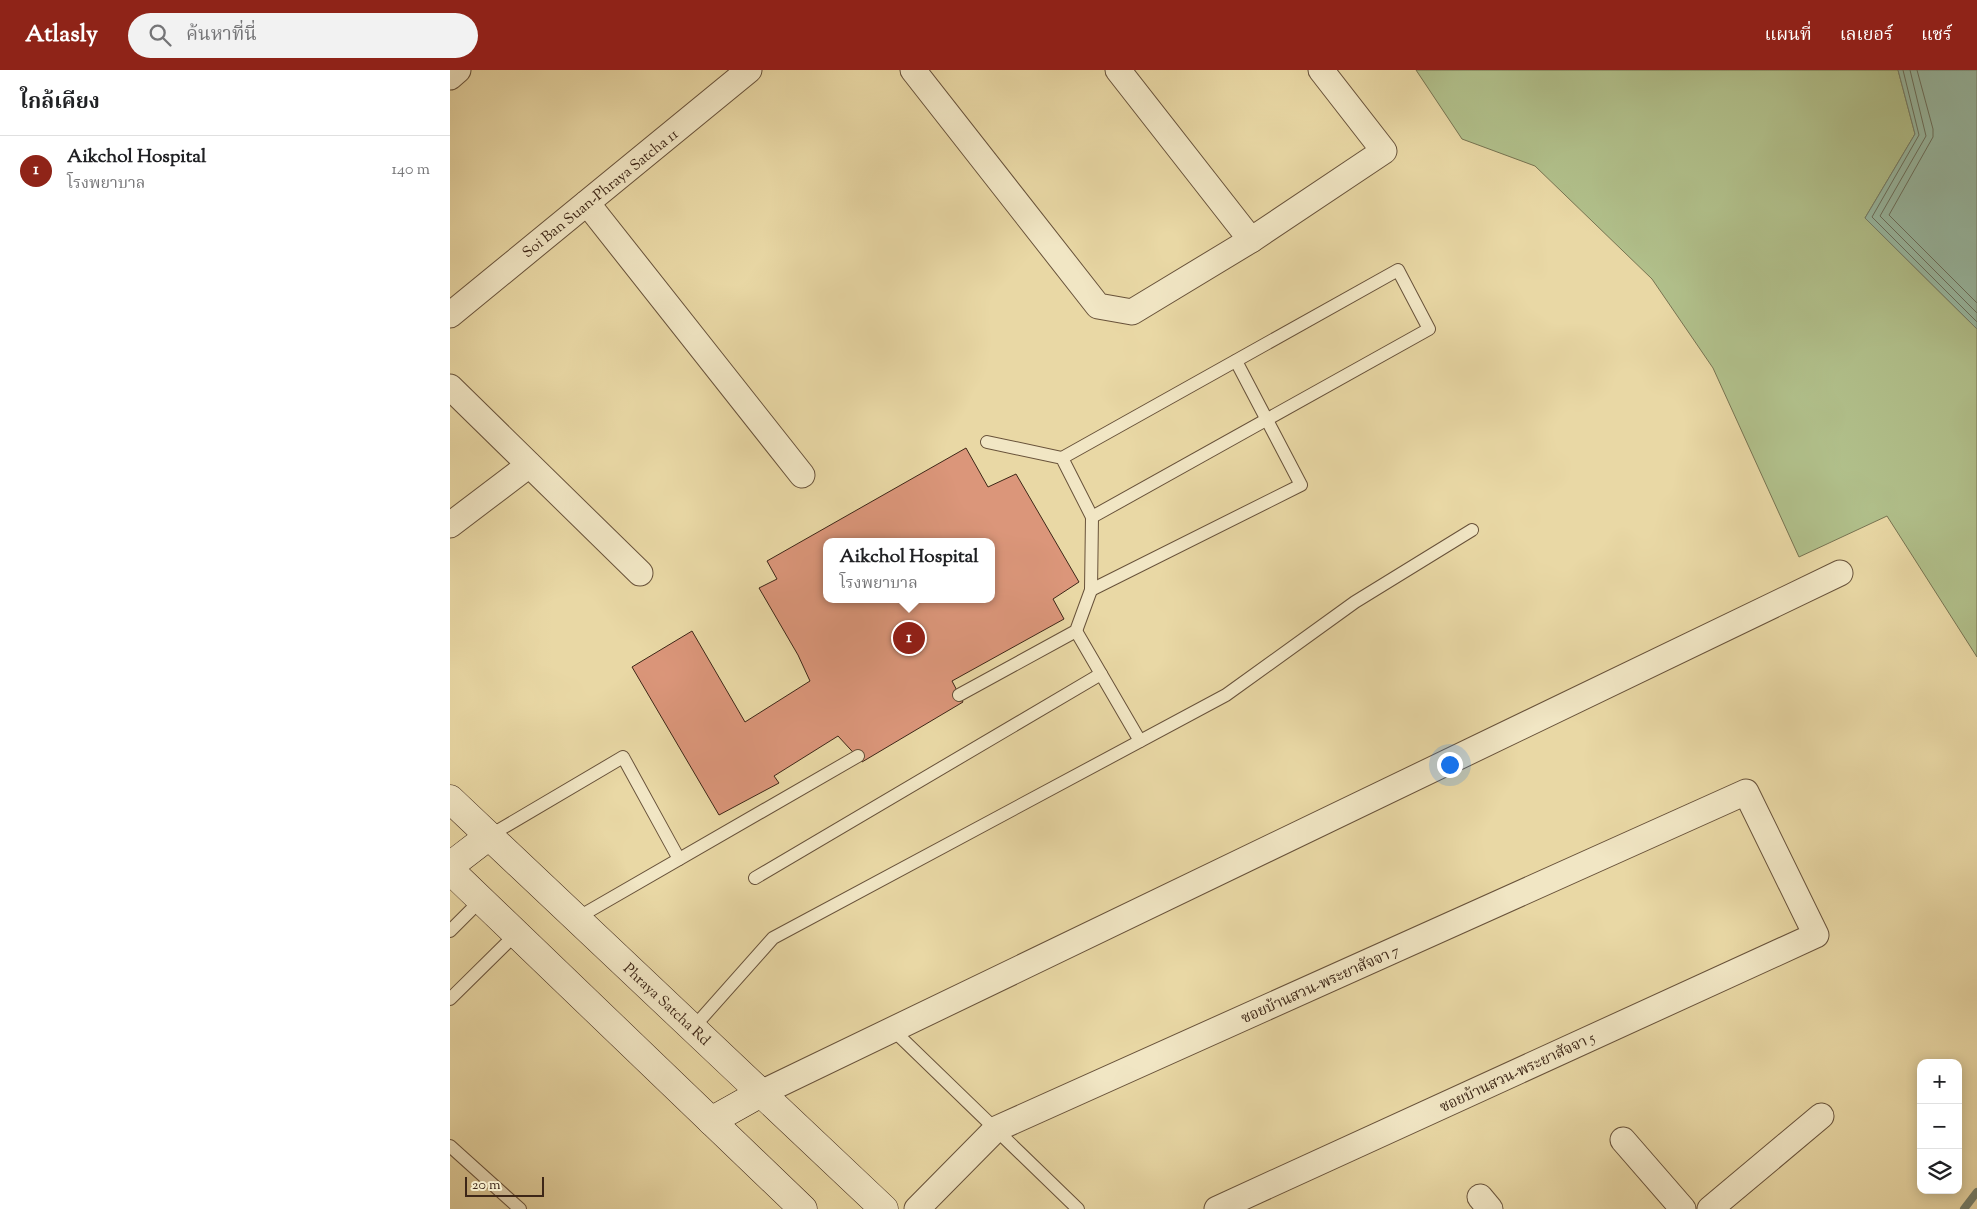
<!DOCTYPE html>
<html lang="th">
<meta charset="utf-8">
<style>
:root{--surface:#fff;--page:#f2f2f2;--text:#202124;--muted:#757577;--line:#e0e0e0;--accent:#8f2418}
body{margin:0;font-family:"Sorts Mill Goudy","Noto Serif Thai",serif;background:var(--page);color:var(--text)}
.controls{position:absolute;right:15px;bottom:15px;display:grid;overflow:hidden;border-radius:10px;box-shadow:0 2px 12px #0003}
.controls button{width:45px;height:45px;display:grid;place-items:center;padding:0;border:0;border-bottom:1px solid var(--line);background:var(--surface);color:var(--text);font:25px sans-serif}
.scale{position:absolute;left:15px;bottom:12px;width:79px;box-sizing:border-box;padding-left:5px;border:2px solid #3d2617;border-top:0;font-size:14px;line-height:18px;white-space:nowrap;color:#3d2617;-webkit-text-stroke:4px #f1e6c4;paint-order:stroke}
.you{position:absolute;left:999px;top:694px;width:18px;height:18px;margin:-12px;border:4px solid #fff;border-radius:50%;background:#1a73e8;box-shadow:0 0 0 8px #1a73e833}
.badge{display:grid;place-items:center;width:32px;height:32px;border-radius:50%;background:var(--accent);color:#fff;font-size:16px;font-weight:700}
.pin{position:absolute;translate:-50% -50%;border:2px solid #fff;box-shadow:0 1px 5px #0006}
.popup{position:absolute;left:373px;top:468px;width:172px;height:65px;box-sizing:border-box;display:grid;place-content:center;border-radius:10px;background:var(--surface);filter:drop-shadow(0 1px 4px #0005);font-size:16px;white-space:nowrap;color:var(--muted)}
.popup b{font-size:19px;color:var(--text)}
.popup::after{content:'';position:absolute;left:50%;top:100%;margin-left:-10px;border:10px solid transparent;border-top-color:var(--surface)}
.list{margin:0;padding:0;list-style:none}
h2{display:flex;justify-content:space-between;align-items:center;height:65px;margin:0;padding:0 20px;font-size:21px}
h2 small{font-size:16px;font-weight:400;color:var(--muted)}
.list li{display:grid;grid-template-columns:32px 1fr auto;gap:15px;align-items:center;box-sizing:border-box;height:70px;padding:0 20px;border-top:1px solid var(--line)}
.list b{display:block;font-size:19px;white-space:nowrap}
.list p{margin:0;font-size:16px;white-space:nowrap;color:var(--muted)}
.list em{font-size:16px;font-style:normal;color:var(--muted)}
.icon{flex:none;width:28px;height:28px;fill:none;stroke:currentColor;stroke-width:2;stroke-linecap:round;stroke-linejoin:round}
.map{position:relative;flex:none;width:1527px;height:1139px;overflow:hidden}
header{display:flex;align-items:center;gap:30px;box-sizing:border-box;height:70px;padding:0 25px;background:var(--accent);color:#fff}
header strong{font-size:24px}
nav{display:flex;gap:28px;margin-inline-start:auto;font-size:18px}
.search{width:350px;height:45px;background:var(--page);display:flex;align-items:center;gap:12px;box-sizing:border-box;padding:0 18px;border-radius:28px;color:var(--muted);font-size:19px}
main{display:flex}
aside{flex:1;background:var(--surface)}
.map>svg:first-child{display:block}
.green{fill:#b1c08b;stroke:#777351}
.water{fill:#98baa4;stroke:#747f6c}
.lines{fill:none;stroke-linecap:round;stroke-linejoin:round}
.shore{stroke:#6a705e;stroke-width:1}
.stream{stroke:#747f6c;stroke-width:8}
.building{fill:#db967a;stroke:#3d2617;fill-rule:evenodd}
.lane-casing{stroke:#68523a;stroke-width:14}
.street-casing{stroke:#68523a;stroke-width:27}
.secondary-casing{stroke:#3d2617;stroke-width:29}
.lane{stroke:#f1e6c4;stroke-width:12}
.street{stroke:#f1e6c4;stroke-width:25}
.secondary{stroke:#f1e6c4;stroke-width:28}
.labels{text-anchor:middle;stroke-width:4;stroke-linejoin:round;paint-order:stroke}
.street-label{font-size:15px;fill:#3d2617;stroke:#f1e6c4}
</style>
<header>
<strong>Atlasly</strong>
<div class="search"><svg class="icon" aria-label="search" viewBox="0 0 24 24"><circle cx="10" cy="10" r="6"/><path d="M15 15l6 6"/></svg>ค้นหาที่นี่</div>
<nav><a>แผนที่</a><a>เลเยอร์</a><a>แชร์</a></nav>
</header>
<main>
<aside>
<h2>ใกล้เคียง<small></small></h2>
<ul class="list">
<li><span class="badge">1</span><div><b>Aikchol Hospital</b><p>โรงพยาบาล</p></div><em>140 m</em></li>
</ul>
</aside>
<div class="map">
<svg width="1527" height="1139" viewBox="0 0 1527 1139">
<rect width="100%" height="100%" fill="#e9d8a5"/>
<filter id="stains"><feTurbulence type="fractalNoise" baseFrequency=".004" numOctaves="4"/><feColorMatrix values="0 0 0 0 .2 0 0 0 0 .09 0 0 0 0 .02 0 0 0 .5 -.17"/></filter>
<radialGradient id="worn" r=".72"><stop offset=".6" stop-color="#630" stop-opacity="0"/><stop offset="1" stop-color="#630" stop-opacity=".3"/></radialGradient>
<path class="green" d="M966,0h482l17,64 -50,84 112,111v328l-90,-141 -88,41 -86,-189 -61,-89 -117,-113 -73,-27z"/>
<path class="water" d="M1448,0h79v259l-112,-111 50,-84z"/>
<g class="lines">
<g class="shore">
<path d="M1453,0l16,65 -47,82 105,105"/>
<path d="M1460,0l16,66 -46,80 97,97"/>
<path d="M1467,0l16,59v8l-44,78 88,88"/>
</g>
<path class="stream" d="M1514,1139l13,-17"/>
</g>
<path class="building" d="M516,378l22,39 28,-13 63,108 -26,17 11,20 -112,62 11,21 -101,60 -24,-26 -64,40 5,7 -60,32 -87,-148 60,-36 53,91 65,-41 -12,-26 -39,-67 18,-9 -10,-18zM376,472h166v57h-166z"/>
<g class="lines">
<defs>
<g id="lane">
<path d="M612,388l336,-188 31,59 -337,188"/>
<path d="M641,520l210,-105 -65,-124"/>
<path d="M626,561l64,110"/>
<path d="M509,625l117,-64 15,-41 1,-73 -30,-59 -75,-16"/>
<path d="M39,766l134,-79 56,102"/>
<path d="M305,808l346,-204"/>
<path d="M127,848l281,-162"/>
<path d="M0,861l31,-31"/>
<path d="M0,929l66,-65"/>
<path d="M243,958l80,-90 453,-243 129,-93 117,-72"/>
<path d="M442,959l186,180"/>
<path d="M0,1076l70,63"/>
</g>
<g id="street">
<path d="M463,0l185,236 34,6 119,-72"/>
<path d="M668,0l133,170 133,-89 -63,-81"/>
<path d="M0,7l8,-7"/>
<path d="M137,133l215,272"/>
<path d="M0,245l299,-245"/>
<path d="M0,317l190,186"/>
<path d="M0,455l79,-60"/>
<path d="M311,1023l1079,-520"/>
<path d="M1173,1070l60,69"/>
<path d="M1030,1127l10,12"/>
<path d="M467,1139l79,-80 750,-337 70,143 -599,274"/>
<path d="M1260,1139l111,-93"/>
</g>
<g id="secondary">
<path d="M0,729l434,410"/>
<path d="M0,796l39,-30"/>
<path d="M0,800l353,339"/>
<path d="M261,1051l50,-28"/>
</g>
</defs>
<use href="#lane" class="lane-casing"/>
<use href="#street" class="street-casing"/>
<use href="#secondary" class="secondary-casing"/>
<use href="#lane" class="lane"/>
<use href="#street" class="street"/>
<use href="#secondary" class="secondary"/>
</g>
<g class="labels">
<g class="street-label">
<text transform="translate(150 123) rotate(-39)" y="5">Soi Ban Suan-Phraya Satcha 11</text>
<text transform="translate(870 914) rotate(-24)" y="5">ซอยบ้านสวน-พระยาสัจจา 7</text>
<text transform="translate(217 934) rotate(43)" y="5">Phraya Satcha Rd</text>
<text transform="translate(1067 1002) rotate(-25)" y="5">ซอยบ้านสวน-พระยาสัจจา 5</text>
</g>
</g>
<rect width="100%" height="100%" filter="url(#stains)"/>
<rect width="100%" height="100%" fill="url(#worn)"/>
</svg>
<div class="controls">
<button>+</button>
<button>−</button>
<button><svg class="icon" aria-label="layers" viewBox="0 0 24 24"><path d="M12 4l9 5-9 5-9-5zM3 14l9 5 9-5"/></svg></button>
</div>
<div class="scale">20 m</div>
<div class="you"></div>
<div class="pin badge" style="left:459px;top:568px">1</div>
<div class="popup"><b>Aikchol Hospital</b>โรงพยาบาล</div>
</div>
</main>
